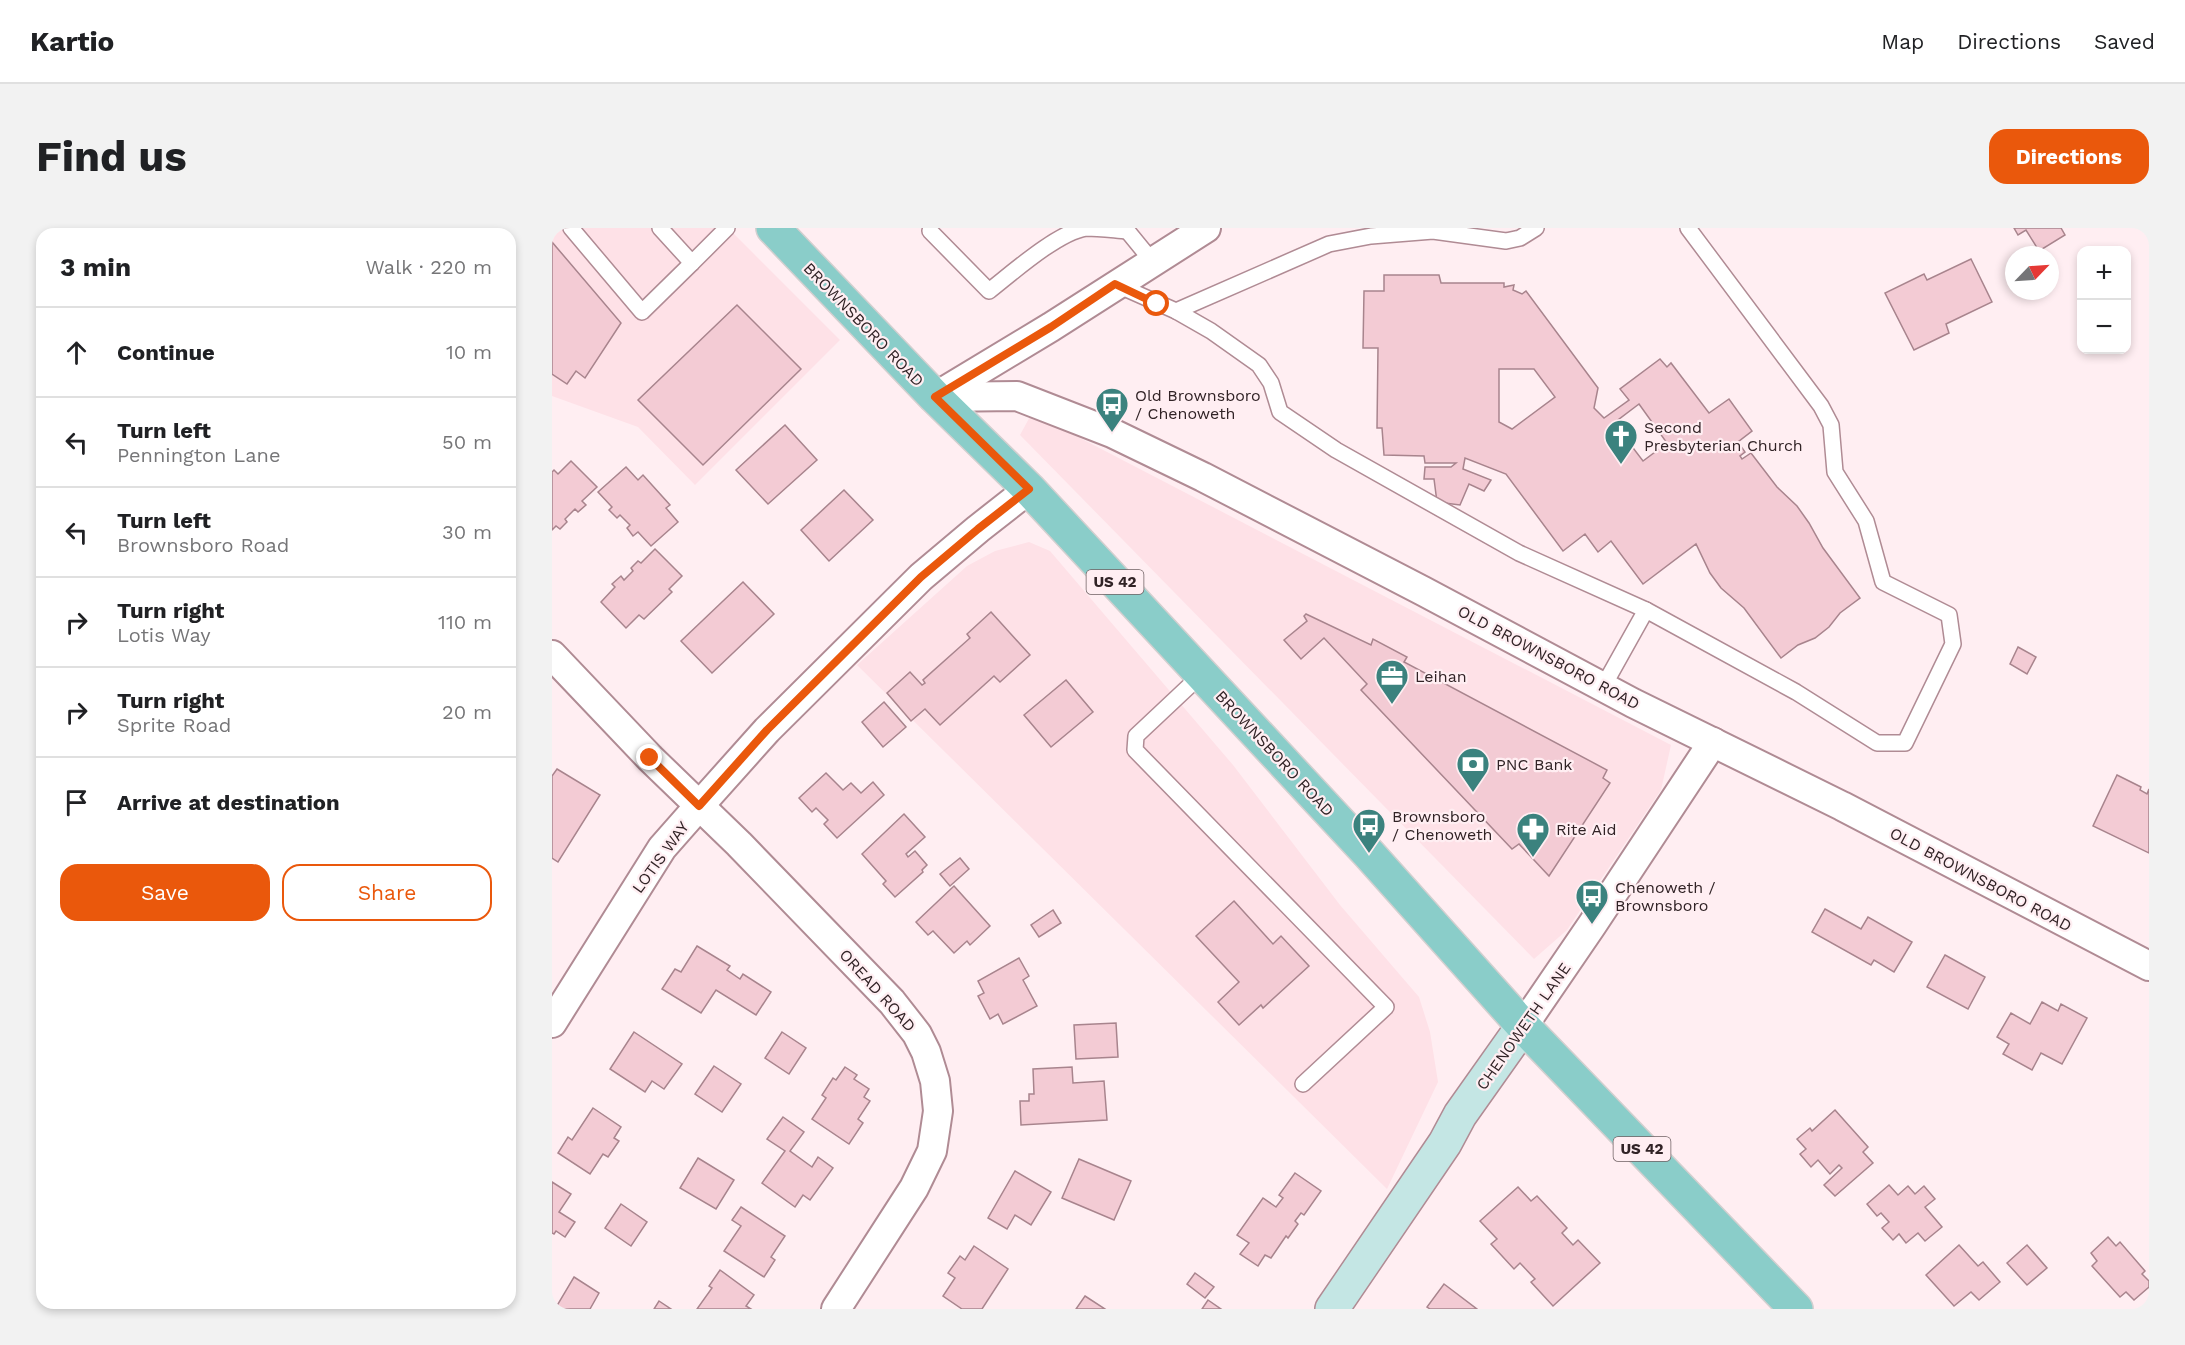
<!DOCTYPE html>
<meta charset="utf-8">
<style>
:root{--surface:#fff;--page:#f2f2f2;--text:#202124;--muted:#757577;--line:#e0e0e0;--accent:#ea580c}
body{margin:0;font-family:"Work Sans",sans-serif;background:var(--page);color:var(--text)}
.controls{position:absolute;right:18px;top:18px;display:grid;overflow:hidden;border-radius:12px;box-shadow:0 3px 9px #0003}
.controls button{width:54px;height:54px;display:grid;place-items:center;padding:0;border:0;border-bottom:2px solid var(--line);background:var(--surface);color:var(--text);font:30px sans-serif}
.compass{position:absolute;left:1453px;top:18px;width:54px;height:54px;border-radius:50%;background:var(--surface);box-shadow:0 3px 9px #0003;rotate:65deg}
.stop{position:absolute;width:18px;height:18px;margin:-14px;border:4px solid #ea580c;border-radius:50%;background:#fff}
.stop.end{background:#ea580c;border-color:#fff;box-shadow:0 2px 6px #0008}
.list{margin:0;padding:0;list-style:none}
h2{display:flex;justify-content:space-between;align-items:center;height:78px;margin:0;padding:0 24px;font-size:26px}
h2 small{font-size:20px;font-weight:400;color:var(--muted)}
.list li{display:grid;grid-template-columns:39px 1fr auto;gap:18px;align-items:center;box-sizing:border-box;height:90px;padding:0 24px;border-top:2px solid var(--line)}
.list b{display:block;font-size:22px;white-space:nowrap}
.list p{margin:0;font-size:20px;white-space:nowrap;color:var(--muted)}
.list em{font-size:20px;font-style:normal;color:var(--muted)}
.actions{display:flex;gap:12px;padding:18px 24px}
.actions a{flex:1;padding:14px 0;border:2px solid var(--accent);border-radius:18px;text-align:center;font-size:21px;color:var(--accent)}
.actions .main{background:var(--accent);color:#fff}
.icon{flex:none;width:33px;height:33px;fill:none;stroke:currentColor;stroke-width:2;stroke-linecap:round;stroke-linejoin:round}
.map{position:relative;flex:none;width:1597px;height:1081px;overflow:hidden;border-radius:18px}
header{display:flex;align-items:center;gap:36px;box-sizing:border-box;height:84px;padding:0 30px;background:var(--surface);border-bottom:2px solid var(--line)}
header strong{font-size:28px}
nav{display:flex;gap:33px;margin-inline-start:auto;font-size:21px}
.intro{display:flex;align-items:center;justify-content:space-between;box-sizing:border-box;height:144px;padding:0 36px}
h1{margin:0;font-size:42px}
.button{padding:15px 27px;border-radius:18px;background:var(--accent);color:#fff;font-size:21px;font-weight:700}
main{display:flex;gap:36px;padding:0 36px}
aside{flex:1;background:var(--surface);border-radius:18px;box-shadow:0 3px 9px #0003}
.map>svg:first-child{display:block}
.built{fill:#fee1e7}
.building{fill:#f3cbd4;stroke:#a8848d;stroke-width:1.5;fill-rule:evenodd}
.lines{fill:none;stroke-linecap:round;stroke-linejoin:round}
.lane-casing{stroke:#b08b94;stroke-width:18}
.street-casing{stroke:#b08b94;stroke-width:32}
.secondary-casing{stroke:#b08b94;stroke-width:36}
.primary-casing{stroke:#d2cfcf;stroke-width:36}
.lane{stroke:#fff;stroke-width:15}
.street{stroke:#fff;stroke-width:28}
.secondary{stroke:#c4e6e4;stroke-width:33}
.primary{stroke:#8acdc9;stroke-width:33}
.route{stroke:#ea580c;stroke-width:8}
.labels{text-anchor:middle;stroke-width:4.5;stroke-linejoin:round;paint-order:stroke}
.shield{fill:#ffeef2;stroke:#6f6063;stroke-width:1.5}
.shield-label{font-size:15px;font-weight:bold;fill:#312326}
.street-label{font-size:16px;fill:#312326;stroke:#ffeef2}
.poi-label{font-size:16px;fill:#312326;stroke:#ffeef2;text-anchor:start}
</style>
<header>
<strong>Kartio</strong>
<nav><a>Map</a><a>Directions</a><a>Saved</a></nav>
</header>
<div class="intro"><h1>Find us</h1><a class="button">Directions</a></div>
<main>
<aside>
<h2>3 min<small>Walk · 220 m</small></h2>
<ul class="list">
<li><svg class="icon" aria-label="ahead" viewBox="0 0 24 24"><path d="M12 20V5M6 11l6-6 6 6"/></svg><div><b>Continue</b></div><em>10 m</em></li>
<li><svg class="icon" aria-label="left" viewBox="0 0 24 24"><path d="M17 20v-9H6M10 6l-5 5 5 5"/></svg><div><b>Turn left</b><p>Pennington Lane</p></div><em>50 m</em></li>
<li><svg class="icon" aria-label="left" viewBox="0 0 24 24"><path d="M17 20v-9H6M10 6l-5 5 5 5"/></svg><div><b>Turn left</b><p>Brownsboro Road</p></div><em>30 m</em></li>
<li><svg class="icon" aria-label="right" viewBox="0 0 24 24"><path d="M7 20v-9h11M14 6l5 5-5 5"/></svg><div><b>Turn right</b><p>Lotis Way</p></div><em>110 m</em></li>
<li><svg class="icon" aria-label="right" viewBox="0 0 24 24"><path d="M7 20v-9h11M14 6l5 5-5 5"/></svg><div><b>Turn right</b><p>Sprite Road</p></div><em>20 m</em></li>
<li><svg class="icon" aria-label="arrive" viewBox="0 0 24 24"><path d="M6 21V4h12l-3 4 3 4H6"/></svg><div><b>Arrive at destination</b></div></li>
</ul>
<div class="actions"><a class="main">Save</a><a>Share</a></div>
</aside>
<div class="map">
<svg width="1597" height="1081" viewBox="0 0 1597 1081">
<rect width="100%" height="100%" fill="#ffeef2"/>
<g class="built">
<path d="M0,0h176l112,112 -145,145 -57,-58 -86,-31z"/>
<path d="M480,185l639,332 -10,45 -94,140 -33,29 -514,-524z"/>
<path d="M477,314l21,9 183,214 107,140 79,92 11,35 8,50 -51,107 -530,-524 110,-99 28,-15z"/>
</g>
<g class="building">
<path d="M1462,0h47l4,7 -26,16 -13,-21 -8,5z"/>
<path d="M0,14l69,81 -36,55 -9,-7 -9,13 -15,-10z"/>
<path d="M1419,31l21,43 -46,22 3,9 -35,17 -29,-57 39,-19 3,6z"/>
<path d="M832,47h55l2,8h63v4l10,-2 -1,5 9,4 4,-3 72,97 -4,20 10,10 25,-18 -9,-11 40,-30 7,8 4,-4 38,50 20,-14 23,32 -14,11 7,10 -5,4 2,3 9,-6 26,34 20,19 12,17 14,25 37,50 -20,15 -11,14 -14,11 -17,7 -17,13 -37,-50 -23,-20 -11,-15 -14,-29 -53,40 -32,-43 -13,11 -13,-18 -22,17 -57,-77 -41,-16 -2,11 28,11 -7,11 -15,-7 -9,21 -23,-3 -3,-23h-10l1,-12h26l5,-4h-31l-1,-7 -40,-1 -2,-27h-5l1,-80h-15l1,-57h20zM947,141h35l21,28 -43,32 -13,-7zM1087,176l28,39 -24,18 -29,-38z"/>
<path d="M185,77l64,64 -98,96 -65,-65z"/>
<path d="M233,197l32,35 -49,44 -32,-34z"/>
<path d="M19,233l26,26 -15,14 4,4 -8,7 -3,-3 -10,10 2,3 -7,7 -4,-3 -4,4v-58l2,-2 4,4z"/>
<path d="M74,239l12,13 5,-5 27,30 -4,3 12,14 -27,24 -13,-14 -5,4 -6,-8 3,-3 -10,-10 -3,3 -8,-8 3,-3 -14,-15z"/>
<path d="M292,262l29,30 -44,41 -28,-31z"/>
<path d="M103,321l27,27 -13,13 3,3 -28,27 -5,-4 -13,13 -25,-26 14,-15 -3,-3 9,-8 3,4 9,-9 -2,-3 7,-7 3,2z"/>
<path d="M191,354l31,32 -62,59 -31,-32z"/>
<path d="M439,384l39,43 -30,27 -6,-6 -54,49 -15,-16 -14,12 -24,-28 23,-21 12,13 3,-2 -2,-3 47,-42 -3,-4z"/>
<path d="M754,386l65,31 2,-6 34,18 -3,5 203,108 -4,8 7,5 -61,93 -30,-32 -7,5 -151,-159 6,-6 -43,-46 -23,21 -17,-19 23,-19 -3,-5z"/>
<path d="M1466,419l18,10 -9,17 -17,-10z"/>
<path d="M514,452l27,32 -42,35 -27,-32z"/>
<path d="M332,474l22,25 -23,20 -21,-25z"/>
<path d="M5,541l43,26 -42,67 -6,-4v-82z"/>
<path d="M274,545l17,17 8,-7 10,10 12,-11 11,13 -47,43 -13,-14 4,-4 -12,-12 -4,4 -13,-14z"/>
<path d="M1565,547l24,12 -1,3 7,4 2,-5v64l-56,-27z"/>
<path d="M352,586l21,23 -19,17 2,3 7,-6 12,14 -5,5 1,2 -28,25 -12,-13 3,-3 -24,-27z"/>
<path d="M408,630l9,11 -19,17 -10,-12z"/>
<path d="M402,658l36,40 -20,19 -3,-4 -13,12 -21,-22 -5,4 -12,-13z"/>
<path d="M682,673l39,43 8,-8 28,30 -46,42 -2,-3 -22,20 -21,-23 21,-20 -43,-46z"/>
<path d="M1273,681l36,20 7,-12 44,25 -18,30 -20,-12 -3,5 -59,-33z"/>
<path d="M501,682l8,13 -22,14 -8,-12z"/>
<path d="M145,718l33,20 -3,4 13,9 3,-5 28,18 -15,23 -40,-25 -15,23 -39,-24 13,-20 6,3z"/>
<path d="M1393,727l40,22 -17,32 -41,-22z"/>
<path d="M467,730l10,18 -6,4 14,26 -34,18 -5,-10 -8,5 -12,-23 6,-3 -6,-12z"/>
<path d="M1490,774l16,9 3,-7 26,14 -25,46 -21,-11 -9,17 -29,-16 6,-10 -12,-7 14,-24 19,11z"/>
<path d="M564,795l2,34 -42,2 -2,-34z"/>
<path d="M82,804l48,32 -18,25 -12,-8 -7,11 -35,-23z"/>
<path d="M230,804l24,16 -17,26 -24,-16z"/>
<path d="M162,838l27,18 -19,28 -27,-18z"/>
<path d="M293,839l12,8 -3,4 15,10 -5,8 6,4 -12,18 5,4 -14,21 -37,-25 14,-21 -4,-3 11,-17 3,2z"/>
<path d="M520,839l1,16 31,-2 3,39 -86,5 -1,-24h9v-7h5l-1,-25z"/>
<path d="M41,880l28,19 -7,11 5,3 -11,16 -5,-3 -13,20 -32,-21 10,-16 4,3z"/>
<path d="M1283,882l33,37 -5,5 10,11 -38,33 -11,-11 18,-17 -3,-3 -9,9 -12,-14 -7,7 -11,-13 6,-5 -9,-10 13,-11 2,3z"/>
<path d="M231,889l21,15 -14,19 22,16 6,-10 15,11 -23,32 -7,-5 -8,12 -33,-24 23,-32 -18,-12z"/>
<path d="M146,930l36,22 -18,29 -36,-21z"/>
<path d="M527,931l52,22 -17,39 -52,-22z"/>
<path d="M463,943l36,21 -20,33 -16,-10 -8,14 -19,-11z"/>
<path d="M743,945l26,18 -17,24 -3,-2 -6,8 3,3 -10,14 -2,-2 -15,22 -6,-3 -7,11 -18,-12 9,-11 -12,-8 26,-37 13,9 7,-9 -4,-3z"/>
<path d="M0,954l19,12 -12,18 16,10 -10,15 -9,-6 -2,3 -2,-1z"/>
<path d="M1337,957l9,10 10,-9 7,8 9,-8 11,13 -10,8 17,20 -17,14 -7,-8 -12,10 -7,-9 -6,6 -11,-12 7,-6 -8,-9 -4,3 -10,-12z"/>
<path d="M966,959l13,14 6,-5 30,32 -5,5 11,12 5,-5 22,23 -47,43 -22,-24 4,-3 -15,-16 -6,6 -23,-25 6,-5 -17,-18z"/>
<path d="M69,976l26,18 -16,24 -26,-18z"/>
<path d="M189,979l44,29 -14,21 4,3 -11,17 -40,-26 17,-25 -9,-6z"/>
<path d="M1556,1009l8,9 4,-4 25,29 -3,3 7,7v6l-15,13 -8,-8 -6,5 -28,-31 5,-5 -6,-8z"/>
<path d="M1407,1017l19,21 5,-4 17,20 -21,18 -8,-8 -17,14 -28,-31z"/>
<path d="M1475,1017l20,23 -20,17 -20,-22z"/>
<path d="M422,1018l34,23 -26,40h-20l-19,-13 12,-18 -7,-5 12,-17 5,4z"/>
<path d="M168,1042l34,25 -8,11 5,3h-54l15,-21 -3,-2z"/>
<path d="M643,1045l19,14 -9,11 -18,-14z"/>
<path d="M22,1049l25,16 -9,16h-35z"/>
<path d="M892,1056l33,25h-47l-3,-2z"/>
<path d="M533,1068l20,13h-29z"/>
<path d="M656,1072l13,9h-19z"/>
<path d="M107,1073l12,8h-17z"/>
</g>
<g class="lines">
<defs>
<g id="lane">
<path d="M19,0l71,84 50,-49"/>
<path d="M108,0l32,35 35,-35"/>
<path d="M573,0l27,33"/>
<path d="M378,3l59,60c23,-18 69,-59 97,-63 13,0 28,2 41,3"/>
<path d="M563,56l61,27 35,20 48,34 12,18 9,29 56,38 183,103 127,57 150,82 81,51h28l48,-99 -4,-29 -66,-33 -17,-61 -31,-49 -4,-47 -10,-19 -133,-178"/>
<path d="M624,83l153,-67 42,-8 62,-5 73,10 14,-3 16,-10"/>
<path d="M650,446l-66,62 -1,14 251,257 -83,77"/>
<path d="M1051,459l43,-77"/>
</g>
<g id="street">
<path d="M383,169l82,-1 95,37 91,44 220,114 210,112 209,103 307,160"/>
<path d="M383,169l116,-70 155,-99"/>
<path d="M0,427l98,103 89,86 153,158 25,32 9,18 9,29 3,30 -6,40 -18,37 -78,121"/>
<path d="M0,795l110,-175 37,-42 68,-76 154,-153 57,-48 51,-40"/>
<path d="M971,798l69,-101 121,-183"/>
</g>
<path id="secondary" d="M780,1081l113,-166 15,-28 63,-89"/>
<path id="primary" d="M221,0l162,169 94,92 340,365 154,172 273,283"/>
</defs>
<use href="#lane" class="lane-casing"/>
<use href="#street" class="street-casing"/>
<use href="#secondary" class="secondary-casing"/>
<use href="#primary" class="primary-casing"/>
<use href="#lane" class="lane"/>
<use href="#street" class="street"/>
<use href="#secondary" class="secondary"/>
<use href="#primary" class="primary"/>
</g>
<g class="lines">
<path class="route" d="M98,530l49,48 68,-76 154,-153 57,-48 51,-40 -94,-92 116,-70 64,-43 42,20"/>
</g>
<defs>
<symbol id="bus-pin" viewBox="-11 -11 22 30"><path d="M0 17L-7.5 6A9.5 9.5 0 1 1 7.5 6Z" fill="#3b827e" stroke="#ffeef2"/><path d="M-5-6H5V4H4V6H2V4H-2V6H-4V4H-5ZM-3.5-4V0h7V-4ZM-3.5 1.2v1.5H-2V1.2ZM2 1.2v1.5H3.5V1.2Z" fill="#fff"/></symbol>
<symbol id="church-pin" viewBox="-11 -11 22 30"><path d="M0 17L-7.5 6A9.5 9.5 0 1 1 7.5 6Z" fill="#3b827e" stroke="#ffeef2"/><path d="M-1.2-6h2.4v3.5h3.3v2.4h-3.3V6h-2.4V-.1h-3.3v-2.4h3.3Z" fill="#fff"/></symbol>
<symbol id="office-pin" viewBox="-11 -11 22 30"><path d="M0 17L-7.5 6A9.5 9.5 0 1 1 7.5 6Z" fill="#3b827e" stroke="#ffeef2"/><path d="M-6-3h4V-5.5h4V-3h4V5H-6ZM-1-4.5V-3h2v-1.5ZM-6 0V1H6V0Z" fill="#fff"/></symbol>
<symbol id="bank-pin" viewBox="-11 -11 22 30"><path d="M0 17L-7.5 6A9.5 9.5 0 1 1 7.5 6Z" fill="#3b827e" stroke="#ffeef2"/><path d="M-6-4H6V4H-6ZM0-2.3a2.3 2.3 0 1 0 0 4.6a2.3 2.3 0 1 0 0-4.6Z" fill="#fff"/></symbol>
<symbol id="pharmacy-pin" viewBox="-11 -11 22 30"><path d="M0 17L-7.5 6A9.5 9.5 0 1 1 7.5 6Z" fill="#3b827e" stroke="#ffeef2"/><path d="M-2-6h4v4h4v4h-4v4h-4v-4h-4v-4h4Z" fill="#fff"/></symbol>
</defs>
<g fill-rule="evenodd">
<use href="#bus-pin" x="541" y="157" width="38" height="52"/>
<use href="#church-pin" x="1050" y="189" width="38" height="52"/>
<use href="#office-pin" x="821" y="429" width="38" height="52"/>
<use href="#bank-pin" x="902" y="517" width="38" height="52"/>
<use href="#bus-pin" x="798" y="578" width="38" height="52"/>
<use href="#pharmacy-pin" x="962" y="582" width="38" height="52"/>
<use href="#bus-pin" x="1021" y="649" width="38" height="52"/>
</g>
<g class="labels">
<g class="shield">
<rect x="534.5" y="342" width="57" height="24" rx="4.5"/>
<rect x="1061.5" y="909" width="57" height="24" rx="4.5"/>
</g>
<g class="shield-label">
<text x="563" y="359">US 42</text>
<text x="1090" y="926">US 42</text>
</g>
<g class="street-label">
<text transform="translate(312 96) rotate(46)" y="6">BROWNSBORO ROAD</text>
<text transform="translate(997 429) rotate(28)" y="6">OLD BROWNSBORO ROAD</text>
<text transform="translate(723 525) rotate(47)" y="6">BROWNSBORO ROAD</text>
<text transform="translate(108 629) rotate(-54)" y="6">LOTIS WAY</text>
<text transform="translate(1429 651) rotate(28)" y="6">OLD BROWNSBORO ROAD</text>
<text transform="translate(326 762) rotate(48)" y="6">OREAD ROAD</text>
<text transform="translate(971 798) rotate(-55)" y="6">CHENOWETH LANE</text>
</g>
<g class="poi-label">
<text x="583" y="173">Old Brownsboro<tspan x="583" dy="18">/ Chenoweth</tspan></text>
<text x="1092" y="205">Second<tspan x="1092" dy="18">Presbyterian Church</tspan></text>
<text x="863" y="454">Leihan</text>
<text x="944" y="542">PNC Bank</text>
<text x="840" y="594">Brownsboro<tspan x="840" dy="18">/ Chenoweth</tspan></text>
<text x="1004" y="607">Rite Aid</text>
<text x="1063" y="665">Chenoweth /<tspan x="1063" dy="18">Brownsboro</tspan></text>
</g>
</g>
</svg>
<div class="controls">
<button>+</button>
<button>−</button>
</div>
<svg class="compass" viewBox="-18 -18 36 36"><path d="M0-13l5 13h-10z" fill="#e53935"/><path d="M0 13l5-13h-10z" fill="#757577"/></svg>
<div class="stop" style="left:605px;top:76px"></div>
<div class="stop end" style="left:98px;top:530px"></div>
</div>
</main>
